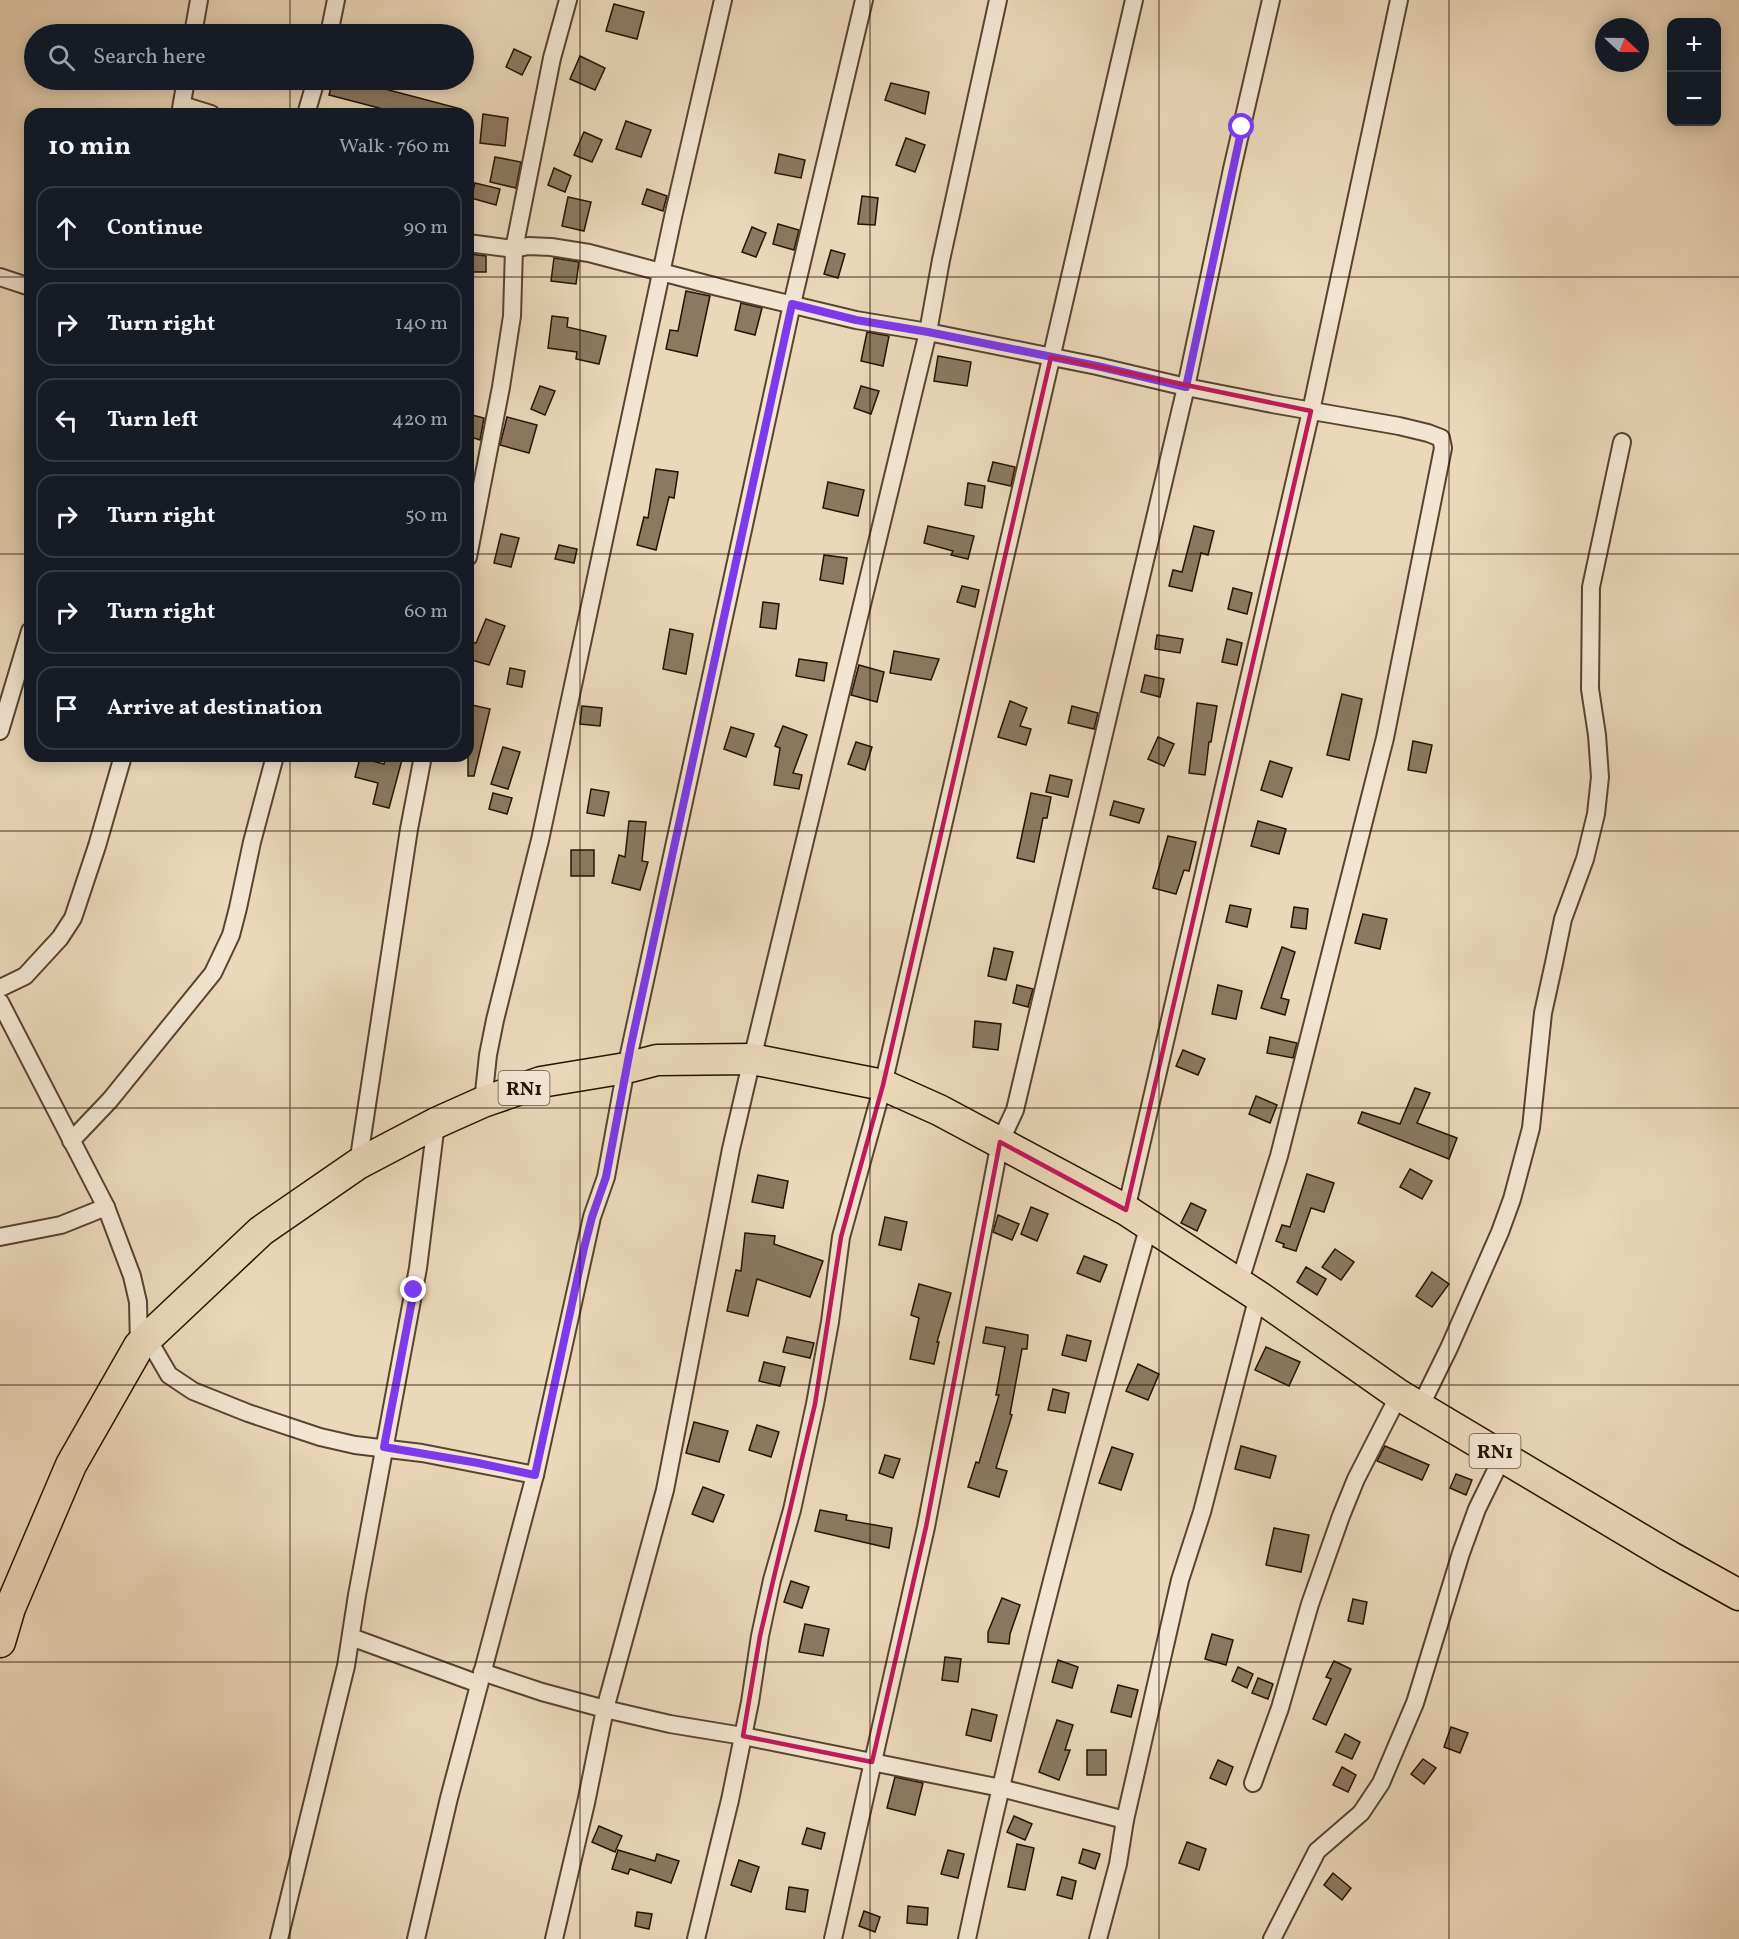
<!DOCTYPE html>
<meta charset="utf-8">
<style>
:root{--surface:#171b24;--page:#20242c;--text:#f1f3f6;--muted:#9ea1a6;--line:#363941}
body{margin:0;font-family:Vollkorn,serif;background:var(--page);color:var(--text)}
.controls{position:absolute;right:18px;top:18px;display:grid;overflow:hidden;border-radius:12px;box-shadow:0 3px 15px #0003}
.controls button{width:54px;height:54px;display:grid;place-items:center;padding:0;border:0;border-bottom:2px solid var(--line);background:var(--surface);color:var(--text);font:30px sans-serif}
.compass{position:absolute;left:1595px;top:18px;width:54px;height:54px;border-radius:50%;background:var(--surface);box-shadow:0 3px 15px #0003;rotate:112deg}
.stop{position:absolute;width:18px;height:18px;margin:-14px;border:4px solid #7c3aed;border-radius:50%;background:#fff}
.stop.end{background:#7c3aed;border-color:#fff;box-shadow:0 2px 6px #0008}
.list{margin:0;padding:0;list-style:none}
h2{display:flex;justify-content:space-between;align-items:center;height:78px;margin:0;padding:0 24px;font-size:26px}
h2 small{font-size:20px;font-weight:400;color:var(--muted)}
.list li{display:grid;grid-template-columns:39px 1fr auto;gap:18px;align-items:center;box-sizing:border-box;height:84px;margin:0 12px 12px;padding:0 12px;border:2px solid var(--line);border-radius:18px}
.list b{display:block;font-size:22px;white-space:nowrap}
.list em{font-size:20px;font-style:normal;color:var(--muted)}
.icon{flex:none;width:33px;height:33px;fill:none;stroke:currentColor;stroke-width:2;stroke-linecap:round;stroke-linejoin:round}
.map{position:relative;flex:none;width:1739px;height:1939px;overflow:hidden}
.search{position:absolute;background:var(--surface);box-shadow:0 3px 15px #0003;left:24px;top:24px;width:450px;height:66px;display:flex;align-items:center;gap:15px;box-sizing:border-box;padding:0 21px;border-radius:33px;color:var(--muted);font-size:22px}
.panel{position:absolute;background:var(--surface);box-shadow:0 3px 15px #0003;left:24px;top:108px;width:450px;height:654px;border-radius:18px}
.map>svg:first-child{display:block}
.building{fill:#8c7961;stroke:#261301;stroke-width:1.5}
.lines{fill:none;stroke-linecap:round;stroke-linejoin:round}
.street-casing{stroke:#57442f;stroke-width:20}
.highway-casing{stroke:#261301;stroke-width:33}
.street{stroke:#f2e6d2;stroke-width:16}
.highway{stroke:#ebd8b9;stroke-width:30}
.route{stroke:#7c3aed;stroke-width:8}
.marked{fill:none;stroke:#c2185b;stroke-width:4.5;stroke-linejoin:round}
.grid{fill:none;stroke:#261301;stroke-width:1.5;stroke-opacity:0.55}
.labels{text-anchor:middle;stroke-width:4.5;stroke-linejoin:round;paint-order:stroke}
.shield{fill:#f2e6d2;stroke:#635240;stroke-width:1.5}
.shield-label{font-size:20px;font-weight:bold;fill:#261301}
</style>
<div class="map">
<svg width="1739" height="1939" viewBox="0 0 1739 1939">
<rect width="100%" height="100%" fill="#ebd8b9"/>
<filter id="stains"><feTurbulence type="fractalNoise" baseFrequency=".00333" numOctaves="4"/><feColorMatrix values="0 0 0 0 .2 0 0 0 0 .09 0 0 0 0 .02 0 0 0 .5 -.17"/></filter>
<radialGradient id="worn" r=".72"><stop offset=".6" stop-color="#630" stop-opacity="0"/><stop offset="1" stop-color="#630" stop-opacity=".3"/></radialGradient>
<g class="building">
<path d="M614,4l30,8 -7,27 -31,-8z"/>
<path d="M514,49l17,8 -9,18 -16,-8z"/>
<path d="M580,56l25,12 -10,22 -25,-11z"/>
<path d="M333,80h18l110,29 -1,5h-58l-73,-19z"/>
<path d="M891,83l38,9 -4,22 -40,-14z"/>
<path d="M483,114l25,4 -3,28 -25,-3z"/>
<path d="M626,121l25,9 -10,27 -25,-8z"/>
<path d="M584,132l18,8 -10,22 -18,-7z"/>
<path d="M906,138l19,7 -10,27 -19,-7z"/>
<path d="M779,154l26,6 -4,18 -26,-5z"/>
<path d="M495,157l26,5 -5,26 -26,-6z"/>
<path d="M554,168l17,8 -6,16 -17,-7z"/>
<path d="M475,183l25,6 -4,16 -25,-7z"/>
<path d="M647,189l20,7 -4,15 -21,-7z"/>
<path d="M862,196l16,2 -3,27 -17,-1z"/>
<path d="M568,197l23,5 -7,29 -22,-5z"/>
<path d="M778,224l21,6 -5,20 -21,-6z"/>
<path d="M752,227l14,6 -10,24 -14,-5z"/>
<path d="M831,250l14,4 -7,24 -14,-4z"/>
<path d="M469,254l17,2v16h-17z"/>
<path d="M554,258l25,4 -3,22 -25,-3z"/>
<path d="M686,291l24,5 -13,60 -31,-7 4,-19 8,1z"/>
<path d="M741,303l21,5 -7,27 -20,-5z"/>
<path d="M552,316l16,2 -1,9 39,9 -7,28 -23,-5 1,-7 -29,-4z"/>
<path d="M867,332l22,4 -6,30 -22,-5z"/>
<path d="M938,356l33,6 -4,24 -33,-5z"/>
<path d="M540,386l15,5 -10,24 -14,-6z"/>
<path d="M861,386l18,5 -8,23 -17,-6z"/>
<path d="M468,414l16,4 -4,22 -12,-4z"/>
<path d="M507,417l30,8 -8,28 -29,-8z"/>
<path d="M993,462l22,5 -4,19 -23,-5z"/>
<path d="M656,469l22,3 -4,26 -5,-1 -13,53 -19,-5 7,-28 4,1z"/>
<path d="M828,482l36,8 -6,26 -35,-8z"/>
<path d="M968,483l17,3 -3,22 -17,-3z"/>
<path d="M928,526l46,10 -6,23 -17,-4 2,-4 -29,-8z"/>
<path d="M1194,526l20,5 -6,24 -7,-2 -9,38 -23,-5 4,-16 9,2z"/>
<path d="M501,534l18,4 -8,29 -17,-4z"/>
<path d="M559,545l18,4 -3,14 -19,-4z"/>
<path d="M824,555l23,3 -4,26 -23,-4z"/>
<path d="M962,586l17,4 -4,17 -18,-5z"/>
<path d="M1233,588l19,5 -5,21 -19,-5z"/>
<path d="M763,602l16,2 -3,25 -16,-2z"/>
<path d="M486,619l19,7 -16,39 -21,-6v-18l8,2z"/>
<path d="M670,629l23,5 -7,40 -23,-5z"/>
<path d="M1157,635l26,4 -3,14 -25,-4z"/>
<path d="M1227,639l15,4 -5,22 -15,-3z"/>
<path d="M894,651l45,8 -8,21 -41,-7z"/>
<path d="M799,659l28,4 -3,18 -28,-5z"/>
<path d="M859,665l25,7 -7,30 -26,-7z"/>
<path d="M510,668l15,3 -3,16 -15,-3z"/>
<path d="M1145,675l19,4 -4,18 -19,-5z"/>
<path d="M1342,694l20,5 -13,61 -22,-5z"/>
<path d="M1010,701l17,7 -7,18 11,3 -5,16 -28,-8z"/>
<path d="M1197,703l20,3 -6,36h-2l-4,33 -16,-2z"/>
<path d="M472,705l18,4 -16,67h-6v-52z"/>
<path d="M582,706l20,2 -2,18 -20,-2z"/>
<path d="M1072,706l26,7 -4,16 -26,-6z"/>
<path d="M783,726l24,9 -14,38 9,2 -3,14 -25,-4 6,-37 -5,-2z"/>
<path d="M731,727l23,7 -8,23 -22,-8z"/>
<path d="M1158,737l16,7 -10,22 -16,-7z"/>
<path d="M1413,741l19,4 -6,28 -18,-3z"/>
<path d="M856,742l16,5 -7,23 -17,-6z"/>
<path d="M503,747l17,5 -12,37 -17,-5z"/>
<path d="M386,756h17l-14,52 -16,-4 5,-21 -23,-6 5,-19 24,6z"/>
<path d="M1270,761l22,7 -10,29 -21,-7z"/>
<path d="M1050,775l22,5 -4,17 -22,-5z"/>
<path d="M591,789l18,3 -5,24 -17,-3z"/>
<path d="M493,793l19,5 -5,16 -18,-5z"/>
<path d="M1031,793l20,4 -4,21h-4l-9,44 -17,-4z"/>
<path d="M1114,801l30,8 -5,14 -29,-8z"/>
<path d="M629,821l17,1 -4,39 6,1 -8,28 -28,-7 7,-28 6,2z"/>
<path d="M1258,821l28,8 -7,25 -28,-8z"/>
<path d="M1168,836l28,6 -7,29 -5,-1 -8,24 -23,-6z"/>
<rect x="571" y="850" width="23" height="26"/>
<path d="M1230,905l21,4 -4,18 -21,-5z"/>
<path d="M1294,907l14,2 -2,20 -15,-2z"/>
<path d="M1363,914l24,5 -7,30 -25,-6z"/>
<path d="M1282,947l13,5 -14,46 8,2 -4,15 -24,-7z"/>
<path d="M994,948l19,4 -7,28 -18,-4z"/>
<path d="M1017,985l16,4 -5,18 -15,-4z"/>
<path d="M1218,985l24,6 -6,28 -24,-5z"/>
<path d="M975,1021l26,3 -3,26 -25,-3z"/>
<path d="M1270,1037l27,6 -4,15 -26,-5z"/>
<path d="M1183,1050l22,9 -7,16 -22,-9z"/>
<path d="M1415,1088l15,5 -13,30 40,15 -8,21 -91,-36 4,-11 38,12z"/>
<path d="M1256,1096l21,9 -7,18 -21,-9z"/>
<path d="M1410,1169l22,12 -10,18 -22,-12z"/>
<path d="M1307,1174l27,9 -10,29 -13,-4 -15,43 -13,-4 1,-3 -8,-3 6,-16 8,2z"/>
<path d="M758,1175l30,6 -5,27 -31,-6z"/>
<path d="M1191,1203l15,7 -9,21 -16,-8z"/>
<path d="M1031,1207l17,7 -11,27 -16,-7z"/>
<path d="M998,1215l21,9 -7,16 -19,-8z"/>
<path d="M885,1217l22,5 -6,28 -22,-5z"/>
<path d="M745,1233l30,3 -1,8 49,17 -13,36 -53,-18 -9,37 -21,-5 9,-41 5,1z"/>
<path d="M1335,1249l19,13 -13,18 -19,-13z"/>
<path d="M1084,1256l23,9 -7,17 -23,-9z"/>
<path d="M1306,1267l20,12 -9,16 -20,-13z"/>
<path d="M1432,1272l17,12 -17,23 -16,-11z"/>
<path d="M919,1284l32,9 -14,49h2l-5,22 -24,-5 9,-41 -8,-3z"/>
<path d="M986,1327l42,8 -1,14h-5l-12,65 2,1 -16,53 11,3 -8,26 -31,-10 8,-25 3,1 20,-68h-3l9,-48 -22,-4z"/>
<path d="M1067,1335l24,6 -5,20 -24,-6z"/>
<path d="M787,1337l27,6 -4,15 -27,-6z"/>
<path d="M1266,1347l34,15 -11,24 -34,-16z"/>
<path d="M764,1362l21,5 -5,19 -21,-5z"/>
<path d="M1138,1364l21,10 -11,26 -22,-9z"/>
<path d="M1053,1389l16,4 -4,20 -17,-3z"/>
<path d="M694,1422l34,9 -9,31 -33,-9z"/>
<path d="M757,1425l22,7 -8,25 -22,-7z"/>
<path d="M1241,1446l35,10 -6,22 -35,-9z"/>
<path d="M1385,1446l44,19 -7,15 -45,-19z"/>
<path d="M1112,1447l21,7 -12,36 -22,-7z"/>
<path d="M885,1455l15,4 -7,19 -14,-5z"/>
<path d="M1456,1474l16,6 -6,15 -16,-7z"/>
<path d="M703,1487l21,8 -11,27 -21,-8z"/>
<path d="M820,1510l27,5 -1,5 46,8 -3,20 -74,-17z"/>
<path d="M1274,1528l35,7 -8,37 -35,-7z"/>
<path d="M791,1581l18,6 -7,21 -18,-6z"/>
<path d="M1002,1598l18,7 -10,29 -1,10 -21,-2v-10z"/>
<path d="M1353,1599l14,3 -4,22 -15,-3z"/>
<path d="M805,1624l24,5 -6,27 -24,-4z"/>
<path d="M1212,1634l21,6 -7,25 -21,-6z"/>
<path d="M945,1657l16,2 -3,23 -16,-2z"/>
<path d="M1058,1660l20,7 -6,21 -20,-6z"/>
<path d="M1334,1661l17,8 -25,56 -13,-6 18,-40 -5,-2z"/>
<path d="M1238,1667l15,7 -6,14 -15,-7z"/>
<path d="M1258,1678l15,6 -5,15 -16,-6z"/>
<path d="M1118,1685l20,5 -7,27 -20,-5z"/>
<path d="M972,1709l25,6 -6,26 -25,-6z"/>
<path d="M1057,1720l16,5 -8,25h5l-11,30 -20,-8z"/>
<path d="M1451,1727l17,6 -8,20 -16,-6z"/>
<path d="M1345,1734l15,8 -8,17 -16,-7z"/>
<rect x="1087" y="1750" width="19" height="25"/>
<path d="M1423,1759l13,9 -12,16 -13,-10z"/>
<path d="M1218,1760l15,7 -7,18 -16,-7z"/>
<path d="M1342,1767l14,8 -8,17 -15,-7z"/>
<path d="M895,1777l28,6 -8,32 -28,-7z"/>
<path d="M1014,1816l18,8 -7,16 -18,-8z"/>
<path d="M599,1826l23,10 -7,16 -23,-10z"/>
<path d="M807,1828l18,5 -4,16 -19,-5z"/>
<path d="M1187,1842l19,7 -7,21 -20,-7z"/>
<path d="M1017,1844l17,4 -9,42 -17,-3z"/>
<path d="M1083,1849l17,5 -5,15 -16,-6z"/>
<path d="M618,1850l37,11 2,-7 22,7 -8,22 -41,-14 -2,5 -16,-5z"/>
<path d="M948,1850l16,4 -6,24 -17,-4z"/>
<path d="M739,1860l20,7 -8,25 -20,-7z"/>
<path d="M1333,1873l18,15 -9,12 -18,-15z"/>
<path d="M1062,1877l14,4 -4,18 -15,-4z"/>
<path d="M789,1887l19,3 -3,22 -19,-3z"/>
<path d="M908,1906l20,2 -1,17 -20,-2z"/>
<path d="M864,1911l16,6 -5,15 -16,-6z"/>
<path d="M637,1912l15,2 -3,15 -14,-3z"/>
</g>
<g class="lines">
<defs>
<g id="street">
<path d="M193,34l6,-34"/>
<path d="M329,34l7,-34"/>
<path d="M182,105l29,9"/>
<path d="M180,114l6,-34"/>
<path d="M306,114l10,-34"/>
<path d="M468,243l46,6 14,-3 23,1 38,6 129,34 138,33 72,12 169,34 89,21 86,17 127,22 29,7 13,5 2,10 -58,290 -106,418 -40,128"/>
<path d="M0,277l30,10"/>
<path d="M468,557l33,-170 11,-71 2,-67 38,-191 16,-58"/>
<path d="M0,731l30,-100"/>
<path d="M0,988l25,-12 35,-38 13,-20 24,-72 26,-90"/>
<path d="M0,1002l106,205 26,69 6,26 1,44"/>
<path d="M483,1102l5,-47 7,-35 45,-180 133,-623 50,-217"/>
<path d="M71,1141l39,-41 103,-127 18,-38 7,-27 14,-66 23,-86"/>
<path d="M358,1164l51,-335 14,-73"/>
<path d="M1126,1210l185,-799 88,-411"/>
<path d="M0,1237l61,-12 45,-18"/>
<path d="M148,1339l21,36 24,16 55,22 72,24 35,8 67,8 113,22"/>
<path d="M1420,1407l29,-59 51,-116 12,-33 19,-71 12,-115 11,-50 9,-44 22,-60 11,-45 4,-37 -3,-42 -7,-46 1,-102 31,-145"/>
<path d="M351,1637l128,47"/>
<path d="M482,1672l60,20 63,17 65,15 73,12 258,52 124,32"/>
<path d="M1253,1783l27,-75 30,-104 31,-88 15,-37 43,-84"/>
<path d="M279,1939l67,-273 11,-71 61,-327 18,-145"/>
<path d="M416,1939l33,-141 86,-323 57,-258 14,-40 20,-109 166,-764 72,-304"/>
<path d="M554,1939l32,-136 19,-94 60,-219 66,-341 21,-90 176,-727 13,-72 57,-260"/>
<path d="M696,1939l34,-139 20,-98 10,-66 12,-56 20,-70 23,-106 15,-82 11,-85 42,-152 251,-1085"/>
<path d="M833,1939l93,-412 74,-385 15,-32 171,-723 46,-218 39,-169"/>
<path d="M967,1939c51,-240 115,-478 182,-714"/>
<path d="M1098,1939l20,-75 7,-44 55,-240 22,-68 56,-216"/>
<path d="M1272,1939l45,-88 44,-38 20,-30 34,-80 46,-150 16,-44 26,-53"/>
</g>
<path id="highway" d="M0,1642l10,-34 61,-143 68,-119 122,-115 97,-67 78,-41 47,-21 58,-20 85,-14 31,-8 95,-1 131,26 56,25 187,100 132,86 141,99 270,161 70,39"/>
</defs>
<use href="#street" class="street-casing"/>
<use href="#highway" class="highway-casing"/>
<use href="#street" class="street"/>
<use href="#highway" class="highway"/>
</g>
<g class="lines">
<path class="route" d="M414,1290l-30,157 94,16 57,12 49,-227 8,-31 14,-40 25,-132 161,-741 64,16 72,12 169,34 89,21 56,-260"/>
</g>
<path class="marked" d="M1051,357l260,54 -185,799 -126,-68 -74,385 -54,235 -129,-26 17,-100 55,-232 26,-167 42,-152z"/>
<path class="grid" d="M290,0v34M580,0v1939M870,0v1939M1159,0v1939M1449,0v1939M290,80v34M0,277h30M468,277h1271M0,554h30M468,554h1271M290,756v1183M0,831h1739M0,1108h1739M0,1385h1739M0,1662h1739"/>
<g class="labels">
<g class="shield">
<rect x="498.5" y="1071" width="51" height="34" rx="4.5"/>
<rect x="1469.5" y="1434" width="51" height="34" rx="4.5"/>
</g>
<g class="shield-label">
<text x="524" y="1095">RN1</text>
<text x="1495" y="1458">RN1</text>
</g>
</g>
<rect width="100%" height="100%" filter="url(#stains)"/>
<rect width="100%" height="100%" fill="url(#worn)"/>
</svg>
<div class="controls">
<button>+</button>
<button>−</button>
</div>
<svg class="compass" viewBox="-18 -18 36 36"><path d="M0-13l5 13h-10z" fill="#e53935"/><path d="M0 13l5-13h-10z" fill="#9ea1a6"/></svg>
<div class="stop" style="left:1242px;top:127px"></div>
<div class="stop end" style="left:414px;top:1290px"></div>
<div class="search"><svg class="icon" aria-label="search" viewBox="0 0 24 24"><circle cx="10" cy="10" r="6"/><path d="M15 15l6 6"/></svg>Search here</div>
<section class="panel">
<h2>10 min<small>Walk · 760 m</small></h2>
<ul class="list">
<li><svg class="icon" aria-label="ahead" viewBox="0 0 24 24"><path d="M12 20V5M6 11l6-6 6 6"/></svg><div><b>Continue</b></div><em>90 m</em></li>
<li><svg class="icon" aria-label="right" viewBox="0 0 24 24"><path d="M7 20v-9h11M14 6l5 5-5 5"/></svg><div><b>Turn right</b></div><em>140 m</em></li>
<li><svg class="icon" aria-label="left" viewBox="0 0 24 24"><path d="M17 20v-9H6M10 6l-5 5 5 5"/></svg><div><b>Turn left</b></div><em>420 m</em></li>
<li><svg class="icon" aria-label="right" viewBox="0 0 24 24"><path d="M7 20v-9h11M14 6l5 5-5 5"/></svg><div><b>Turn right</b></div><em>50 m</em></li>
<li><svg class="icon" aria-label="right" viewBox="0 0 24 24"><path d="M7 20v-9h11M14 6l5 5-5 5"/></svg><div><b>Turn right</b></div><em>60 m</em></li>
<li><svg class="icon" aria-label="arrive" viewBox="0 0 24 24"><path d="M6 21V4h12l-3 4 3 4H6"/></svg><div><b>Arrive at destination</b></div></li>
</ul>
</section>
</div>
